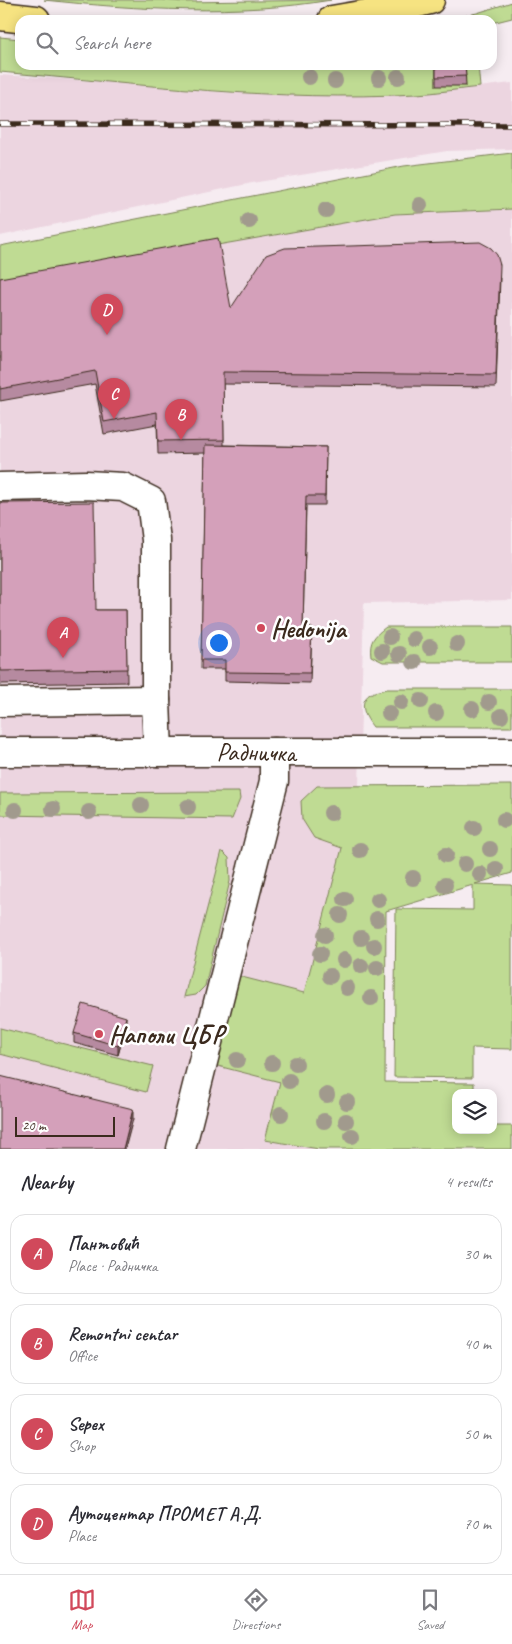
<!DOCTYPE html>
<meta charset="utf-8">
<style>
:root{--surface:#fff;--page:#f2f2f3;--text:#2b2b33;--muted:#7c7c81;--line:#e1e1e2;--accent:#d1495b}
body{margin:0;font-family:Caveat,sans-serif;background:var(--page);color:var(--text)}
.controls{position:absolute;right:15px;bottom:15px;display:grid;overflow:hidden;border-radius:10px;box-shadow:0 2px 12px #0003}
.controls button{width:45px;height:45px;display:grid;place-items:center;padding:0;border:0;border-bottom:1px solid var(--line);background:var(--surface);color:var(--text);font:25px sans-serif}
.scale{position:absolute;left:15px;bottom:12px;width:100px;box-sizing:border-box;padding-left:5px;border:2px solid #3b2a1e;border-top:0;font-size:14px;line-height:18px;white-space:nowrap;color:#3b2a1e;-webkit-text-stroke:4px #fff;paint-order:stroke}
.you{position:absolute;left:218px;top:642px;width:18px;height:18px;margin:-12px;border:4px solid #fff;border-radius:50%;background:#1a73e8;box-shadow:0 0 0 8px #1a73e833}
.badge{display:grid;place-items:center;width:32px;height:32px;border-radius:50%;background:var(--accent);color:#fff;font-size:16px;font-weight:700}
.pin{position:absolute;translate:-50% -41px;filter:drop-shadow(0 1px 2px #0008)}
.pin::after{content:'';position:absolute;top:26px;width:18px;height:15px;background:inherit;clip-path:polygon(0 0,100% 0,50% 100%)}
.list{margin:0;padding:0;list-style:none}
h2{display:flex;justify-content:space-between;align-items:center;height:65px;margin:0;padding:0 20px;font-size:21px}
h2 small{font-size:16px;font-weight:400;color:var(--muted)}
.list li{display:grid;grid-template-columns:32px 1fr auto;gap:15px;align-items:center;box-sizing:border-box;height:80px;margin:0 10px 10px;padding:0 10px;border:1px solid var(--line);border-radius:15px}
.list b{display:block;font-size:19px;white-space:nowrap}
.list p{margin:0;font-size:16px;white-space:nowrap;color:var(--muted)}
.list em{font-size:16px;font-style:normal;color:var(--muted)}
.icon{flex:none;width:28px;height:28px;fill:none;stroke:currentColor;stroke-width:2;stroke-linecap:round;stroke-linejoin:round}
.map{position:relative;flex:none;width:512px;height:1149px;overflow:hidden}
.search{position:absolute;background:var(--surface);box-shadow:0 2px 12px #0003;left:15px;right:15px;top:15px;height:55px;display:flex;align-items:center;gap:12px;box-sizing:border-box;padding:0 18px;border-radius:15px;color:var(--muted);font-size:19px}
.sheet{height:425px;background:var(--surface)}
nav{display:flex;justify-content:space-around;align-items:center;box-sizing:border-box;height:70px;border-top:1px solid var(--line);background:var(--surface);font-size:14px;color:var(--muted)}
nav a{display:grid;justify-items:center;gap:2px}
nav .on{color:var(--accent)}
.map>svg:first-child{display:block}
.built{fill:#ecd5e0}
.green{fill:#bfdb93;stroke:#7d8258}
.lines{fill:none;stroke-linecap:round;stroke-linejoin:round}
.minor-casing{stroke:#3b2a1e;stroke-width:31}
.major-casing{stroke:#3b2a1e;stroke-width:31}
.minor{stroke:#fff;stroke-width:28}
.major{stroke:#f6e381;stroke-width:28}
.rail-casing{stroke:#3b2a1e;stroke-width:5.5}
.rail{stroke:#fff;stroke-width:4;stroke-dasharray:11;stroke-linecap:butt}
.tree{fill:#a19a8d}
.wall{fill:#b68aa0;stroke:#3b2a1e}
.shaded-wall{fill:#947082;stroke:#3b2a1e}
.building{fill:#d4a0ba;stroke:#3b2a1e}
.poi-dot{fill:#d1495b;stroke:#fff;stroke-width:2}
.labels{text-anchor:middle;stroke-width:5;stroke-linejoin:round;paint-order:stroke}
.poi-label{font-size:25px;font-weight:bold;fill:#3b2a1e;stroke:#fff;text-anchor:start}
.street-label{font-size:25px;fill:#3b2a1e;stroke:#fff}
</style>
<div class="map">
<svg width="512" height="1149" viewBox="0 0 512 1149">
<rect width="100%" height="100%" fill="#f6ecf1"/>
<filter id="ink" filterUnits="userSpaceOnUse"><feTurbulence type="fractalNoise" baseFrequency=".02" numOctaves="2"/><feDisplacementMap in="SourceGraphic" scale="10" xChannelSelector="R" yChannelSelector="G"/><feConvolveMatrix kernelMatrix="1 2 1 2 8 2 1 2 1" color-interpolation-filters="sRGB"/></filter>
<g filter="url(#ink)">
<g class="built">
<path d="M0,75l122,8 97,9 124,4 74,-2 95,-11v66l-65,2 -195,32 -252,53z"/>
<path d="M512,209v391l-148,3 -5,183 -94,354 54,9h-319v-863l126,-25 269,-47z"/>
</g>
<g class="green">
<path d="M44,0h117l22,2 148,-2c-95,16 -192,10 -287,0z"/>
<path d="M512,2v16l-20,5v-3h-48l33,-7z"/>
<path d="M0,37l20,2v26h458l2,22c-21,2 -43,6 -64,7 -139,8 -278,-10 -416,-22z"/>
<path d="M512,153v56l-117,5 -269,47 -126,25v-40l404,-80z"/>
<path d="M386,627h126v35h-129l-12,-6c-2,-15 3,-20 15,-29z"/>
<path d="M386,689h126v38h-139c-7,-9 -16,-24 -3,-33 4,-3 11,-3 16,-5z"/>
<path d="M512,785v88l-37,11 37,1v164l-40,-1v30l-78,-1 2,-168 77,1v-25l-87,26 -1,171 89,1v10h-18v37h37v-4h19v23h-193l-54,-9 15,-58 -66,-17 24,-89 66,17 38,-145 -28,-10 -12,-19 -1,-18 16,-15z"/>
<path d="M239,792l1,7 -8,20 -232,-4v-22z"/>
<path d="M222,851l7,7 1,23 -25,105 -9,9 -12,2z"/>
<path d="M0,1028l153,38 -7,26 -146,-38z"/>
</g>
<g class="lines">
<defs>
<g id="minor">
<path d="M0,487l86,-2 37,2 28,14 5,39v160"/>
<path d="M0,702l156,-2 2,52"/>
<path d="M0,752h512"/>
<path d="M181,1149l93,-368v-29"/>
</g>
<g id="major">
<path d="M0,16l36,4"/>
<path d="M332,20l58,-10 40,-10"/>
</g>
</defs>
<use href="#minor" class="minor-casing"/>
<use href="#major" class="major-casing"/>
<use href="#minor" class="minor"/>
<use href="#major" class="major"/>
<defs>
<path id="rail" d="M0,124l512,1"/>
</defs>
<use href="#rail" class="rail-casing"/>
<use href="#rail" class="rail"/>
</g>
<g class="tree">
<circle cx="309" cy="77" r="8"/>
<circle cx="398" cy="77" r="8"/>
<circle cx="379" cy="78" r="8"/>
<circle cx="335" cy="81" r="8"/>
<circle cx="420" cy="205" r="8"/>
<circle cx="326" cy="210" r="8"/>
<circle cx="249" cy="221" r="8"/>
<circle cx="390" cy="637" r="8"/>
<circle cx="414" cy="639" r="8"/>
<circle cx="457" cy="644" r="8"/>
<circle cx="430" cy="647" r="8"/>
<circle cx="382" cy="651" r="8"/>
<circle cx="399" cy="654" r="8"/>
<circle cx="414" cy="662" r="8"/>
<circle cx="421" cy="701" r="8"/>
<circle cx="401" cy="702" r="8"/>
<circle cx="489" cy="702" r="8"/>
<circle cx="472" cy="709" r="8"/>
<circle cx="389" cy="713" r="8"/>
<circle cx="436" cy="713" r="8"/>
<circle cx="501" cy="716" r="8"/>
<circle cx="141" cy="805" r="8"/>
<circle cx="188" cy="807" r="8"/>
<circle cx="53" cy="809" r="8"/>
<circle cx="15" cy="810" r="8"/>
<circle cx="89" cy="812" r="8"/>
<circle cx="331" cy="813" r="8"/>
<circle cx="504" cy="820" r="8"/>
<circle cx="474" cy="828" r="8"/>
<circle cx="490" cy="849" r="8"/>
<circle cx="360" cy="850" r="8"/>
<circle cx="446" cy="855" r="8"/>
<circle cx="465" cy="864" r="8"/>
<circle cx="496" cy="869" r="8"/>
<circle cx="480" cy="874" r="8"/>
<circle cx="413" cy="878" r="8"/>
<circle cx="445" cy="885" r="8"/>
<circle cx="345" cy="899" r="8"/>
<circle cx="378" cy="900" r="8"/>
<circle cx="340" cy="915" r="8"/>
<circle cx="377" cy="919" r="8"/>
<circle cx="325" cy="935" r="8"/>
<circle cx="361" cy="938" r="8"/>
<circle cx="374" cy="946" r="8"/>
<circle cx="320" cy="954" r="8"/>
<circle cx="344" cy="960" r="8"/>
<circle cx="361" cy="966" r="8"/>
<circle cx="377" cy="968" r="8"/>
<circle cx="330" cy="976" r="8"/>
<circle cx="347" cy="988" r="8"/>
<circle cx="371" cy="998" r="8"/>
<circle cx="237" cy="1060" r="8"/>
<circle cx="272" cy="1063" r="8"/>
<circle cx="296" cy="1064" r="8"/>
<circle cx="289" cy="1081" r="8"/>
<circle cx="327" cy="1095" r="8"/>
<circle cx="347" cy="1102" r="8"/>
<circle cx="281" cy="1114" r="8"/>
<circle cx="324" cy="1121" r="8"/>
<circle cx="346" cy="1121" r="8"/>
<circle cx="352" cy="1136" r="8"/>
</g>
<g class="wall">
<path d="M436,65h29l1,21h-30z"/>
<path d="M0,278l231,30 269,-30 -4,109 -273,-3 1,61 102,2 -1,58h-19l-3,122 9,1 -2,55 -85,-2v-12h-24l4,-216 -47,1 -1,-30 -53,10 -9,-50 -95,17z"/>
<path d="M0,503l96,107h30l1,72 -127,2z"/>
<path d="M126,1026l-8,29 -44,-12v-10z"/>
</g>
<g class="shaded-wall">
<path d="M126,1017v9l-8,29v-9z"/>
<path d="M133,1109v10l-8,30h-2z"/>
</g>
<g class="building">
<path d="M436,65h29l1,11 -30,1z"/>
<path d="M218,238l13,70 35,-53 19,-7 195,-6 11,6 6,7 3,10 -4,110 -273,-3 1,68 -66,1 -1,-29 -53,10 -9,-51 -95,18v-111z"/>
<path d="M205,445l121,2 -1,49h-19l-3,131 9,1 -2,45 -85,-1v-12h-24z"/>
<path d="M94,502l2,108h30l1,59 -127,2v-168z"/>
<path d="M83,1004l43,13 -8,29 -44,-13z"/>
<path d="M0,1076l133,33 -10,40h-123z"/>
</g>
</g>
<g class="poi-dot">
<circle cx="261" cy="628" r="5"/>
<circle cx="99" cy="1034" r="5"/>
</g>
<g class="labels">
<g class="poi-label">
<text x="271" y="637">Hedonija</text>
<text x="109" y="1043">Наполи ЦБР</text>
</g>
<g class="street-label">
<text x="256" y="761">Радничка</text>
</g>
</g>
</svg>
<div class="controls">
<button><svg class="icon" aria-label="layers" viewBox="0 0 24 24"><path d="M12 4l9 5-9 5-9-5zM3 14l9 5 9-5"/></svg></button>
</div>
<div class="scale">20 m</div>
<div class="you"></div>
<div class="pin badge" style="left:63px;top:658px">A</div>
<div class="pin badge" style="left:181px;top:440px">B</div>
<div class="pin badge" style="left:114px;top:419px">C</div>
<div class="pin badge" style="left:107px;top:335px">D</div>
<div class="search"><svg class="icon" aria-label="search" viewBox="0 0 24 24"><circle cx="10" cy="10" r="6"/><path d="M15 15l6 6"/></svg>Search here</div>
</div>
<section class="sheet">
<h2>Nearby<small>4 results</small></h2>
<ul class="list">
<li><span class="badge">A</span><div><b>Пантовић</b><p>Place · Радничка</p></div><em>30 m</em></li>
<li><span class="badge">B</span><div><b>Remontni centar</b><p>Office</p></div><em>40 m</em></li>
<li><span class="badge">C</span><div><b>Sepex</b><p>Shop</p></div><em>50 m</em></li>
<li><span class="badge">D</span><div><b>Аутоцентар ПРОМЕТ А.Д.</b><p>Place</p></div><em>70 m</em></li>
</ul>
</section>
<nav>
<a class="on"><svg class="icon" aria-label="map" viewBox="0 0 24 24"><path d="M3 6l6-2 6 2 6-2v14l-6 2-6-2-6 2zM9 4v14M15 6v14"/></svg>Map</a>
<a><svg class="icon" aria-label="directions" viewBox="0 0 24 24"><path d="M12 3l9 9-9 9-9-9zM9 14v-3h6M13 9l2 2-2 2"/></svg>Directions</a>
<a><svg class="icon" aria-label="saved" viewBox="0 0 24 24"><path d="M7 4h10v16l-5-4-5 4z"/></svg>Saved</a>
</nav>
